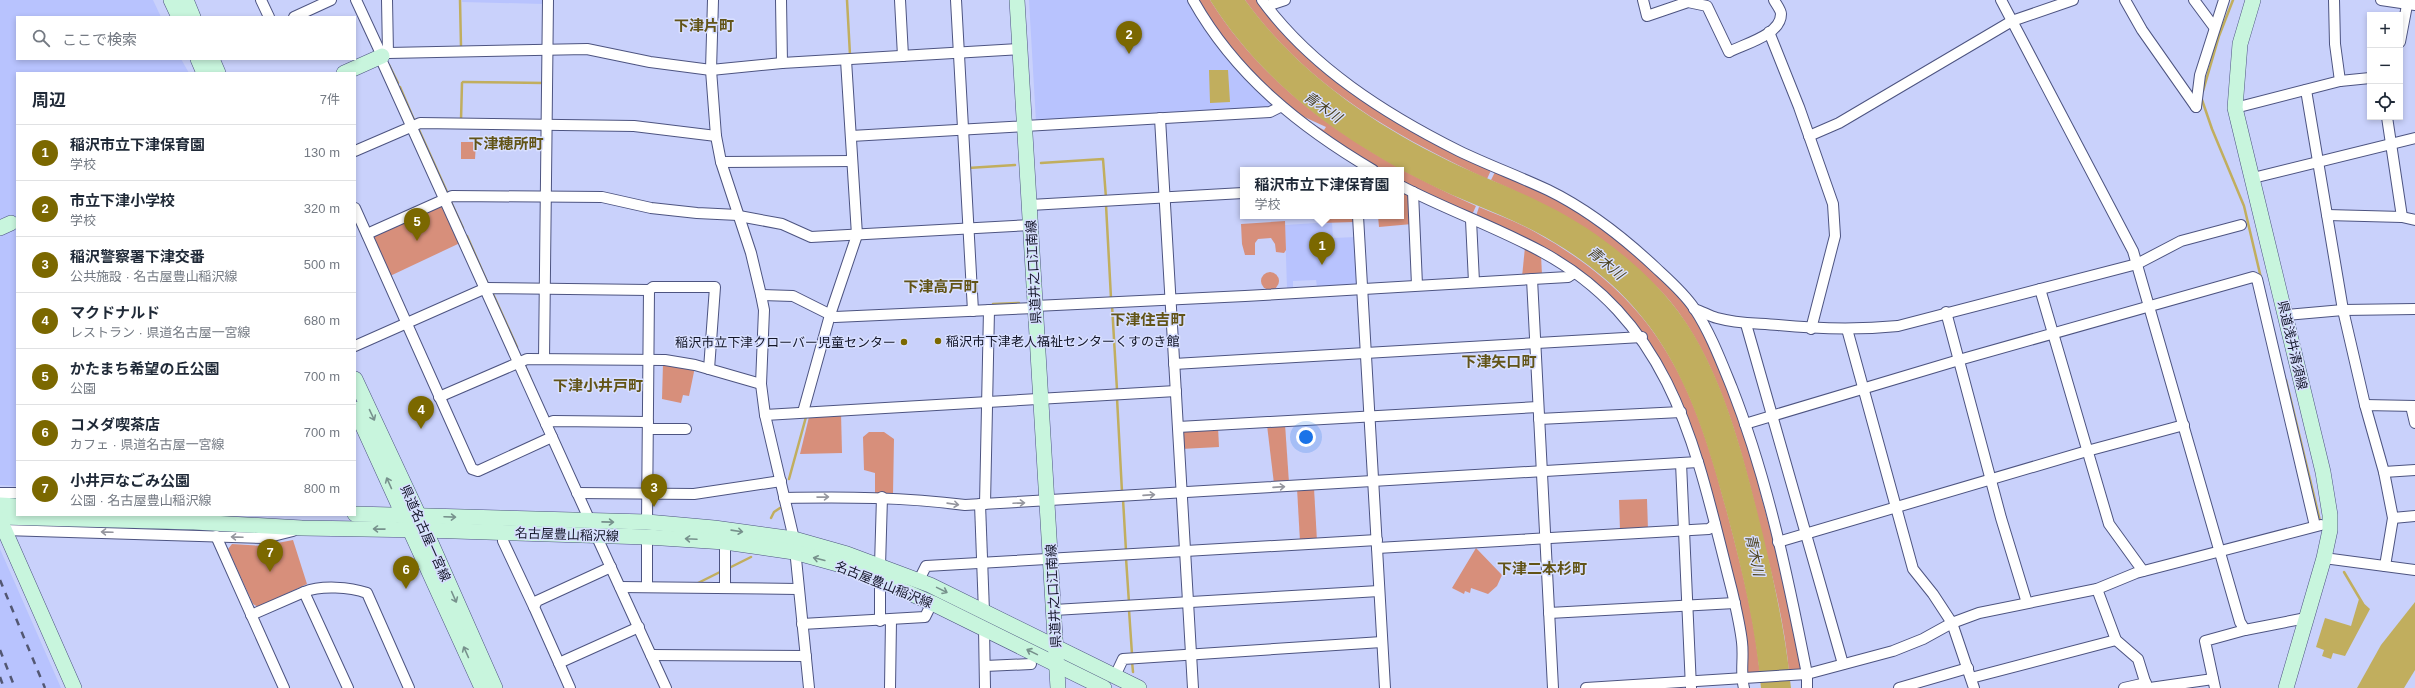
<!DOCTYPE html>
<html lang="ja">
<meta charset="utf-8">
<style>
:root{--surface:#fff;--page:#f2f2f3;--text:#1f2937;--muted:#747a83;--line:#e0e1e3;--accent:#7b6800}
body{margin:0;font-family:Helvetica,"Noto Sans JP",sans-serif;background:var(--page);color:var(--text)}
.controls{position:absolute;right:12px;top:12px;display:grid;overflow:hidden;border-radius:0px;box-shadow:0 2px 6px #0003}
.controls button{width:36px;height:36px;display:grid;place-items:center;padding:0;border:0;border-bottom:1px solid var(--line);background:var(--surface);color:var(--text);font:20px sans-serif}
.you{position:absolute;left:1306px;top:437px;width:14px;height:14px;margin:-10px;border:3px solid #fff;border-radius:50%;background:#1a73e8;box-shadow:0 0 0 6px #1a73e833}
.badge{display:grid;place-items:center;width:26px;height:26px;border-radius:50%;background:var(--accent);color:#fff;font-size:13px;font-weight:700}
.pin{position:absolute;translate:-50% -33px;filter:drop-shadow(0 1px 2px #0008)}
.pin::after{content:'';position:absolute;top:21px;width:14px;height:12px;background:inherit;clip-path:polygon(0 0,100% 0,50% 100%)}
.popup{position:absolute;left:1240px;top:167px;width:164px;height:52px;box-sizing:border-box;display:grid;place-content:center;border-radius:0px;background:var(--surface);filter:drop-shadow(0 1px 3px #0005);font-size:13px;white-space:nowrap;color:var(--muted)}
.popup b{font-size:15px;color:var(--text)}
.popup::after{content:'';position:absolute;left:50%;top:100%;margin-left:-8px;border:8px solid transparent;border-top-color:var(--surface)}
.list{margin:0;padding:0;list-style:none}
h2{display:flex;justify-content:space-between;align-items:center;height:52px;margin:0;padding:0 16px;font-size:17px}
h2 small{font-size:13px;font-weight:400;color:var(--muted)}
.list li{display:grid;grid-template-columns:26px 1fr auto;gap:12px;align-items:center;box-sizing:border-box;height:56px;padding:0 16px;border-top:1px solid var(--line)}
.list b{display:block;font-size:15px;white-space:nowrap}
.list p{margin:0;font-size:13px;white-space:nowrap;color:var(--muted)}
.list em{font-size:13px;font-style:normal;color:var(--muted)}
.icon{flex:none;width:22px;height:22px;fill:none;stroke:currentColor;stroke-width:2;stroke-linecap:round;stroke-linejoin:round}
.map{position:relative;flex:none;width:2415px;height:688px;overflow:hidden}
.search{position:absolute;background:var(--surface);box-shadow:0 2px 6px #0003;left:16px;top:16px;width:340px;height:44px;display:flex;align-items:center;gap:10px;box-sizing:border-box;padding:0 14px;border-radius:0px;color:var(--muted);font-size:15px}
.panel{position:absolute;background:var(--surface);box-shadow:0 2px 6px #0003;left:16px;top:72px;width:340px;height:444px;border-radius:0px}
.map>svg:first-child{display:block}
.built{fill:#b8c3fe}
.green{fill:#d78f7b}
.water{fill:#c1ae5e}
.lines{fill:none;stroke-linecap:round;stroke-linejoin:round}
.stream{stroke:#c1ae5e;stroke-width:2.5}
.street-casing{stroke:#4d5481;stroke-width:12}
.secondary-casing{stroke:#4d5481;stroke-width:16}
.street{stroke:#fff;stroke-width:10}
.secondary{stroke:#c8f5dd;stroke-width:15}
.rail{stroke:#535772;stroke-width:2.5;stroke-dasharray:7 7;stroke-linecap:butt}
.oneway{stroke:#77918c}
.oneway2{stroke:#95969e}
.poi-dot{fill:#7b6800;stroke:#d8dfff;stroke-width:1.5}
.labels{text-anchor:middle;stroke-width:3;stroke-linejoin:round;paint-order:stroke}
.street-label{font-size:13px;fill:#131628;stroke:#d8dfff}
.poi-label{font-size:13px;fill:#131628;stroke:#d8dfff;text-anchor:start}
.water-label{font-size:14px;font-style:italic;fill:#483f1c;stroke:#d8dfff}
.quarter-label{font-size:15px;font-weight:bold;fill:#625417;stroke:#d8dfff}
</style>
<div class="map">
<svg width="2415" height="688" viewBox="0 0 2415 688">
<rect width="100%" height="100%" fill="#c9d1fb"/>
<g class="built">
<path d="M0,0h153l8,17h-144v42h164l8,14h-172v413l-17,-1z"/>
<path d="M462,0h82v4l-82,-2z"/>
<path d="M1029,0h161l83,103 -4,6 -233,13z"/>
<path d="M1332,222l1,16 23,-1 3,46 -3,3 -39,1 -1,-7 -23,1v7l-6,1 -2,-64z"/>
<path d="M0,549l61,139h-61z"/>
</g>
<g class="green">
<path d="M1196,0h14c62,99 162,159 266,206l-5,11 -70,-35v-12h-23l-77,-52 23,12 2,-3 -37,-17 -48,-47z"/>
<path d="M1245,0h13l102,97 132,71 -5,11c-94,-44 -180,-93 -242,-179z"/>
<path d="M461,142h15l-1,17h-14z"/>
<path d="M1496,170l49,22 45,25 83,70 19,23 30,59 21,58 41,155 19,90h-14c-4,-44 -14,-86 -25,-129 -19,-80 -41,-177 -94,-242 -10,-12 -23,-23 -35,-34 -48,-42 -86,-61 -144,-87z"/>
<path d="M1401,189l8,4 3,31 -33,3 -1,-11h23z"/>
<path d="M440,206l4,2 16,35 -70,33 -16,-37 1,-3z"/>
<path d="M1479,207c19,8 38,15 56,25 123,68 158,149 192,280 14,54 28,107 33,163h-15l1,-6 -65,-265c-14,-30 -28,-61 -50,-86 -41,-46 -103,-70 -156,-99z"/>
<path d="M1319,216h36v6l-35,1z"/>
<path d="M1285,221l1,29 -2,3 -8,-1 -1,-8 -4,-6 -13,1 -3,4v12h-10l-3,-11 -1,-20z"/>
<path d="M1525,247l16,8 1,20 -20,2z"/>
<circle cx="1270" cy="281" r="9"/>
<path d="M663,363l32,4 -6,29 -6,-1 -2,8 -19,-4z"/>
<path d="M841,413l1,40 -42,1 9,-37z"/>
<path d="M1285,424l4,59 -15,1 -7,-59z"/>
<path d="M1218,427l1,20 -38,2 2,-20z"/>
<path d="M869,432h15l10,7 -1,55 -18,-1v-20l-11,-3 -1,-33z"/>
<path d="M1297,488h17l3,53 -17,1z"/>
<path d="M1647,499l1,31 -28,2 -1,-32z"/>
<path d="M293,540l14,44 -49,23 -5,-3 -25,-55 4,-5 30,2z"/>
<path d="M1476,548l26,27 -5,11 -9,8 -17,-6 -1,5 -5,-2 -1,3 -12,-6z"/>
</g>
<g class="water">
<path d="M1210,0h35c50,68 117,117 192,155 36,19 75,32 111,51 43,21 91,58 122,95 52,62 74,158 93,234 12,51 23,101 28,153h-30c-5,-59 -18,-114 -33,-171 -34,-130 -68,-219 -194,-286 -34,-18 -72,-30 -107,-48 -86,-43 -165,-100 -217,-183z"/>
<path d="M1209,70h19l2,32 -20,1z"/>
<path d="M2359,599l11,10 -25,47 -12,-3 -2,6 -9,-3 2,-6 -8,-3 9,-29 26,8z"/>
<path d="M2415,602v68l-11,18h-47l24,-43z"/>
</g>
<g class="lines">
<g class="stream">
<path d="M460,0l1,46"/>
<path d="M847,0l3,55"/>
<path d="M389,65l9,18"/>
<path d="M463,82l81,1"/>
<path d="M400,87l14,33"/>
<path d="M2203,91l16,-55 14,-36"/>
<path d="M2201,97l11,32 32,77 17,72"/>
<path d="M461,120l1,-37"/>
<path d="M419,130l28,62"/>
<path d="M1041,163l62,-4 3,39"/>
<path d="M968,168l47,-3"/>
<path d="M451,202l12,26"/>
<path d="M1106,205l5,93h-2"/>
<path d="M467,236l21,48"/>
<path d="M493,294l24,53"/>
<path d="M993,304l26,-1"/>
<path d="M1112,305l5,85"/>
<path d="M525,366l5,11"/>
<path d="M2286,380l34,141"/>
<path d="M1117,398l5,94"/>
<path d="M789,479l17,-62"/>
<path d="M1123,499l3,52"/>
<path d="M771,518l3,-6 6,-4"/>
<path d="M1126,558l3,45"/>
<path d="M729,568l22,-11"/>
<path d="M2344,572l19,32"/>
<path d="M696,584l26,-13"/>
<path d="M1129,610l3,44"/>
<path d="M1132,661l1,11"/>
</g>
<defs>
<g id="street">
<path d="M261,0l8,17"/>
<path d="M356,0l26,56 6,-3 199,-4 63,13 61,8 71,-7 238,-14"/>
<path d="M387,0l1,53"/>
<path d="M713,0l-2,70 5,66 5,26 30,91 10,42 3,15 -3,74 4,31 29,124 15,149"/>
<path d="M781,0l1,63"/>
<path d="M900,0l3,56"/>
<path d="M956,0l17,311"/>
<path d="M1193,0c42,75 107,127 180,170"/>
<path d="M1262,0c49,67 123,114 197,151 29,14 59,25 89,39 41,20 75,47 108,78 13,12 28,25 38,40 16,24 27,53 38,80 36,92 56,190 75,286v14"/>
<path d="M1643,0l4,16 41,-14 19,4 22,46c15,-8 52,-17 52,-38 0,-4 -5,-10 -7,-14"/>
<path d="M2001,0l132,251 107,371 5,8 61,-12"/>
<path d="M2125,0l17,30 54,77"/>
<path d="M2194,0l20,27"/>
<path d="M2334,0l1,44 5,37"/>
<path d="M2381,0l34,5"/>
<path d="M1267,6l18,-6"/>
<path d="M294,17l37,-17"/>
<path d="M1769,32l30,75 34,97 2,32 -24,93"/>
<path d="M2400,42l8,-42"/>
<path d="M380,57l210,464"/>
<path d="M2306,90l37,220 22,95"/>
<path d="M2196,107l4,-32 24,-75"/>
<path d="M2235,108l105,-27 30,-3"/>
<path d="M2387,117l15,100"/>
<path d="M1160,118l33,570"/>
<path d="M851,136l419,-24 10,-5"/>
<path d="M1809,136l30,-13 173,-102 61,-21"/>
<path d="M355,151l65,-28 214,3 82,10"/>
<path d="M721,162l131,-1"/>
<path d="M2253,178l162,-40"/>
<path d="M1401,186c46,24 95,41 141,66 134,73 155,203 190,339 4,17 8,34 10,51 2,16 -2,32 2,46"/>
<path d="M1413,192l4,93"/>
<path d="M1030,205l213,-12"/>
<path d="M355,208l117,261 6,2 74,-34"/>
<path d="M2327,215l75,2 13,3"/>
<path d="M739,216l43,8 29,13 220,-12"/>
<path d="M1358,216l27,472"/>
<path d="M1471,220l3,62"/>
<path d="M367,234l85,-38 150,1 49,11 46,5 41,2"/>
<path d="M1532,279l21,409"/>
<path d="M2040,289l69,235 34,47"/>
<path d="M761,295l32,1 42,21 200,-9"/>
<path d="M1035,306l210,-10 323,-19 6,-4"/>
<path d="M1694,309c8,2 15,7 23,9 21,6 40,5 61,7 40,4 79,5 120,1l239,-62 44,-23 60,-16"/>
<path d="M1946,312l55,206 26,85"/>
<path d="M2286,315l57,-5 72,-1"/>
<path d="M1746,324l97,340"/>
<path d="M1847,329l66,240 20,25 19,29 22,65"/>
<path d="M355,346l131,-58 163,2"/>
<path d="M544,359l4,-359"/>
<path d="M1174,364l468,-27"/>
<path d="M439,397l88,-38 138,1 30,5 66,19"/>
<path d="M2411,406l4,17"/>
<path d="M803,412l27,-97 27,-80 -11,-175"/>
<path d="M765,415l411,-24"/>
<path d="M1539,419l142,-7"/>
<path d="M546,424l7,-3 95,1"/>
<path d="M1745,424l214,-64 294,-83 4,2 58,247"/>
<path d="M1178,427l360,-20"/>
<path d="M648,429h38"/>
<path d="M1681,463l10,225"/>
<path d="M2384,472l31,-2"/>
<path d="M0,493h17"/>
<path d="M577,493l117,1 87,-13"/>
<path d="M784,498c61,-1 120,-1 181,7l733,-43"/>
<path d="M980,504l4,108"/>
<path d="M985,504l4,-194"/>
<path d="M2393,518l22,-2"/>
<path d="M647,522l2,-232 4,-3h62l-6,82"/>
<path d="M4,530l261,8 28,-7"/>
<path d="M596,535l70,153"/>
<path d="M216,536l68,152"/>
<path d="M503,541l31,66"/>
<path d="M725,542v46"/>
<path d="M1778,542l309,-91 97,-26"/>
<path d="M1377,548l332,-19 6,-5"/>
<path d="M2324,558l91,12"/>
<path d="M880,566l2,-69"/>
<path d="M2385,566l8,-48 -9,-46 -19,-67 50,1"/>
<path d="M611,567l-74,34 -3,6 25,56 80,-36"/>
<path d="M919,580l7,-14 451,-26"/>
<path d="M620,587l178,2"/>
<path d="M647,587v-50"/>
<path d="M2097,589l19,51 22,19 9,29"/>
<path d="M304,592c17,-7 46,-5 63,1l42,95"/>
<path d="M1054,610l325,-19"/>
<path d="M1549,613l186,-10"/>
<path d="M251,615l53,-23 44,96"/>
<path d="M880,621v-41"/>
<path d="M802,624l123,-7 7,-14"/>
<path d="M984,628l1,60"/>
<path d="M651,655l155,1"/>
<path d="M559,663l11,25"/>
<path d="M985,666l46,-2"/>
<path d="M1115,676l8,-17 259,-17"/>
<path d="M1971,678l145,-38"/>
<path d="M890,688l1,-68"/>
<path d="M1586,688l221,-14 86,-23 30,-12 29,-16 27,-10 118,-24 39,-16 185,-48"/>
<path d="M1899,688l69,-20"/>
<path d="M2124,688l22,-5"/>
<path d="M2150,688l63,-9"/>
<path d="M2215,688l-10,-47 40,-11"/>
</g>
<g id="secondary">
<path d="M171,0l8,17"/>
<path d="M186,0l7,17"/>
<path d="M1017,0l41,688"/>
<path d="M2253,0l-13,44 -5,64 88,364 7,43v15l-6,28 -38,130"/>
<path d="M198,59l6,14"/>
<path d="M212,59l6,14"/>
<path d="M344,73l38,-17"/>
<path d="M0,228l11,-5"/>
<path d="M355,379l64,137 76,172"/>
<path d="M355,409l127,279"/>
<path d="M0,505l17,1"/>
<path d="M355,514l292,8 67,6 80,11 53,15 83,31 209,103"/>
<path d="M0,517l194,5 108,6 122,2 223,7 78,5 69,10 58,16 80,35 172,85"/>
<path d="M0,520l74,168"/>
</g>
</defs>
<use href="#street" class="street-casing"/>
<use href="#secondary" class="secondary-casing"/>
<use href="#street" class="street"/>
<use href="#secondary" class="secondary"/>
<g class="rail">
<path d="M0,580l45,108"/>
<path d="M0,650l15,38"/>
<path d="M0,677l4,11"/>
</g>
</g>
<defs><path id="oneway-shaft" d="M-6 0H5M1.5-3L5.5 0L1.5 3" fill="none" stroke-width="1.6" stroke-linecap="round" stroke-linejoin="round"/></defs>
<g class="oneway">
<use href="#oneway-shaft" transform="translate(372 415) rotate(65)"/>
<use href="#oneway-shaft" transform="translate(389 483) rotate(-114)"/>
<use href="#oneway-shaft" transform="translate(450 517) rotate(2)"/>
<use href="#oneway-shaft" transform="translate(608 522) rotate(1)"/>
<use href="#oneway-shaft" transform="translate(379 529) rotate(-179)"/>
<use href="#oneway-shaft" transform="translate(737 531) rotate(8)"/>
<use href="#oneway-shaft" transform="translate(691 539) rotate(-177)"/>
<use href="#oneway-shaft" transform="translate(819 559) rotate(-166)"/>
<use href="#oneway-shaft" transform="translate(942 590) rotate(26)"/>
<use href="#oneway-shaft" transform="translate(454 597) rotate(66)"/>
<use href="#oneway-shaft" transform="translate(466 652) rotate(-114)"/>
<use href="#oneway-shaft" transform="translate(1032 652) rotate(-154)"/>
</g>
<g class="oneway2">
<use href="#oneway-shaft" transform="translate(1279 487) rotate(-4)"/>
<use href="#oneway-shaft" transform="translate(1149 495) rotate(-4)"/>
<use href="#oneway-shaft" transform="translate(823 497) rotate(-1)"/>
<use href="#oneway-shaft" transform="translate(1019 503) rotate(-2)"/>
<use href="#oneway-shaft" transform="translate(953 504) rotate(8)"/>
<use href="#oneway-shaft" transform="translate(107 532) rotate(-178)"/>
<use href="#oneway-shaft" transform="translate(237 537) rotate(-178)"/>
</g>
<g class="poi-dot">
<circle cx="938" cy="341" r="4"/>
<circle cx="904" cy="342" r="4"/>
</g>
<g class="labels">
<g class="street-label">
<text transform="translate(1033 272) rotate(-93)" y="5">県道井之口江南線</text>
<text transform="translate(2293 345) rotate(77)" y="5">県道浅井清須線</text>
<text transform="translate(426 533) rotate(66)" y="5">県道名古屋一宮線</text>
<text transform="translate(567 534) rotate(2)" y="5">名古屋豊山稲沢線</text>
<text transform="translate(884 584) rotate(22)" y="5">名古屋豊山稲沢線</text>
<text transform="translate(1053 596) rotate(-93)" y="5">県道井之口江南線</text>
</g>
<g class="poi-label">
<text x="946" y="346">稲沢市下津老人福祉センターくすのき館</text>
<text x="896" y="347" text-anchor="end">稲沢市立下津クローバー児童センター</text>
</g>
<g class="water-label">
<text transform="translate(1323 107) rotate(35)" y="5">青木川</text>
<text transform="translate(1606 263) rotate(40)" y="5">青木川</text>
<text transform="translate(1755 555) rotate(78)" y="5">青木川</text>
</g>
<g class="quarter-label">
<text x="704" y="31">下津片町</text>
<text x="506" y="149">下津穂所町</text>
<text x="941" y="292">下津高戸町</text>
<text x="1148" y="325">下津住吉町</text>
<text x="1499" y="367">下津矢口町</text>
<text x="598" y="391">下津小井戸町</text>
<text x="1542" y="574">下津二本杉町</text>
</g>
</g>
</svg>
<div class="controls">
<button>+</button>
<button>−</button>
<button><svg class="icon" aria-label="locate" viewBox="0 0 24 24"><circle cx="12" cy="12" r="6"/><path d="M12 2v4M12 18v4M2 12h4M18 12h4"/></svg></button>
</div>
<div class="you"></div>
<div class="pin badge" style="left:1322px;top:265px">1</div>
<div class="popup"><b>稲沢市立下津保育園</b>学校</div>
<div class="pin badge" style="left:1129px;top:54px">2</div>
<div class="pin badge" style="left:654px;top:507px">3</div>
<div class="pin badge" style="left:421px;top:429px">4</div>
<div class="pin badge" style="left:417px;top:241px">5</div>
<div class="pin badge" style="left:406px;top:589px">6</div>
<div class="pin badge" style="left:270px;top:572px">7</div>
<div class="search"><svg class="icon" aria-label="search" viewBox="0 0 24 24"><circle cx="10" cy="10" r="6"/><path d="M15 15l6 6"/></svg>ここで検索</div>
<section class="panel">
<h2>周辺<small>7件</small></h2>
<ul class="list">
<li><span class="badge">1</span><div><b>稲沢市立下津保育園</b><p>学校</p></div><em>130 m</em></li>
<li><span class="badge">2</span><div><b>市立下津小学校</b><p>学校</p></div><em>320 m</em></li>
<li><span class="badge">3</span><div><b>稲沢警察署下津交番</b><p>公共施設 · 名古屋豊山稲沢線</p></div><em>500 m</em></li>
<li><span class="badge">4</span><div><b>マクドナルド</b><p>レストラン · 県道名古屋一宮線</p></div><em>680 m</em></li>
<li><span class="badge">5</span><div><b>かたまち希望の丘公園</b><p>公園</p></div><em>700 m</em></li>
<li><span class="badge">6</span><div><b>コメダ喫茶店</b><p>カフェ · 県道名古屋一宮線</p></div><em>700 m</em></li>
<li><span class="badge">7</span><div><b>小井戸なごみ公園</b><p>公園 · 名古屋豊山稲沢線</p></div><em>800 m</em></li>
</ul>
</section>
</div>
